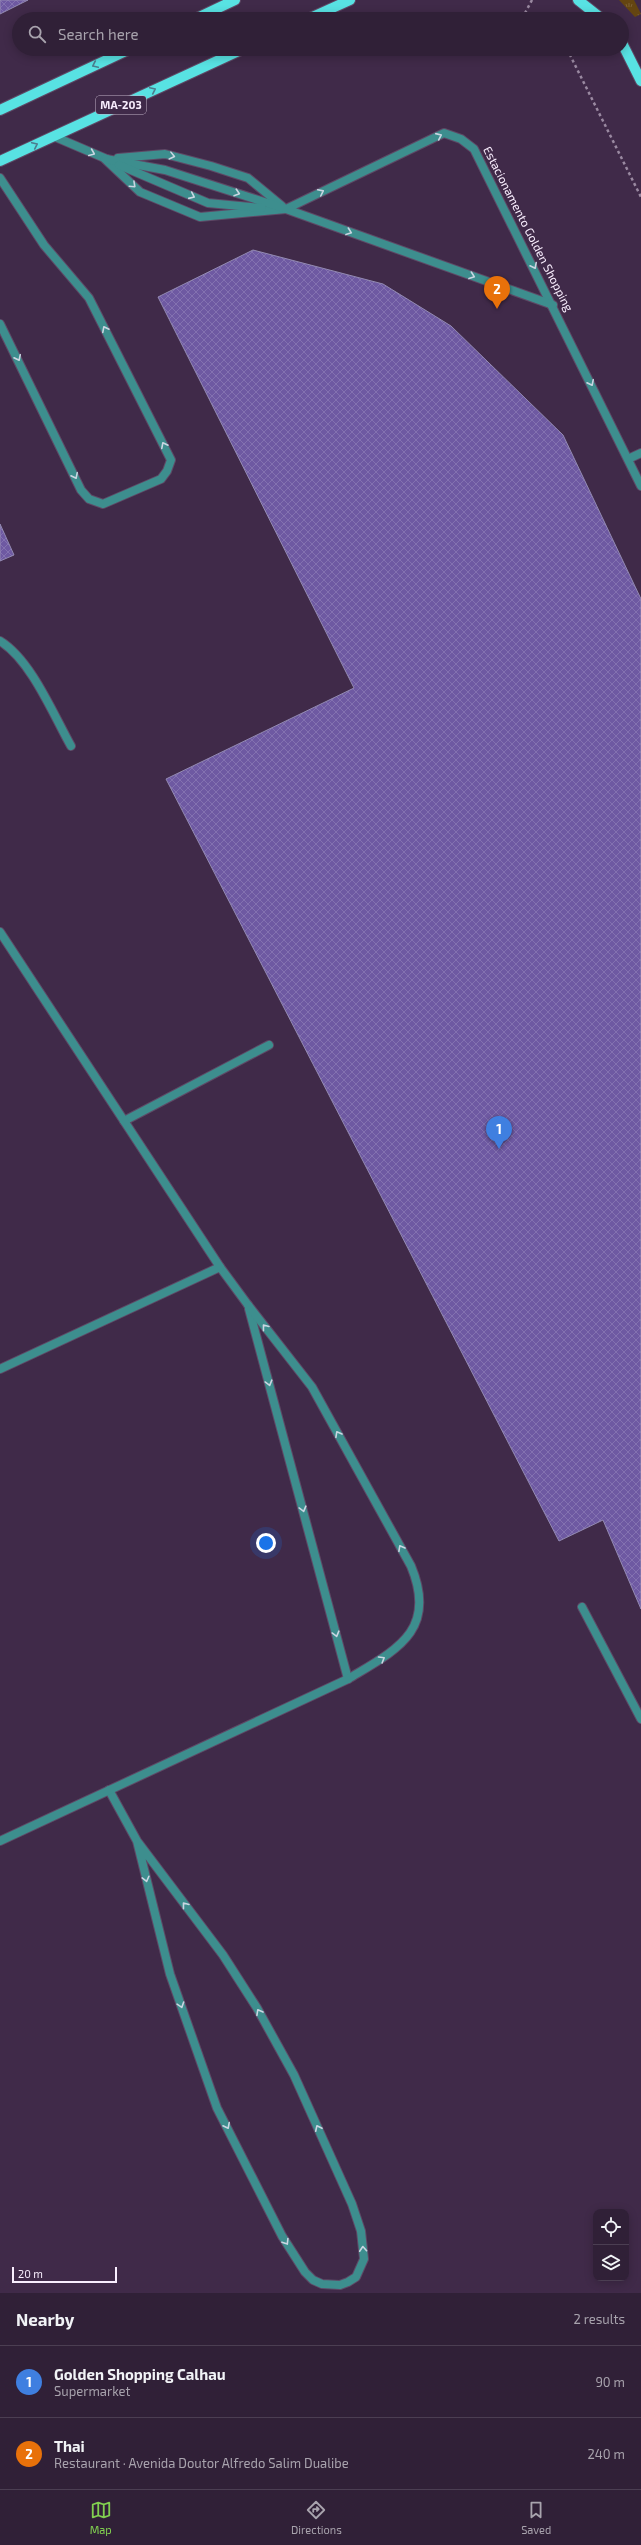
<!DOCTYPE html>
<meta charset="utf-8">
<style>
:root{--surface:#302037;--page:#3c2d42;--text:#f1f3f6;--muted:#a8a3ad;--line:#4b3e52;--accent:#81d050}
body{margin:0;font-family:"Exo 2",sans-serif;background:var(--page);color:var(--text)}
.controls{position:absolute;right:12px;bottom:12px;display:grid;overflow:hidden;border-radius:8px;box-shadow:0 2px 10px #0003}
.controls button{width:36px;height:36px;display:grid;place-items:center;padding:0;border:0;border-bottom:1px solid var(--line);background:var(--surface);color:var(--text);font:20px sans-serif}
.scale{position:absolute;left:12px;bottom:10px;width:105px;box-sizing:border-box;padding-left:4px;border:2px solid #f9eefe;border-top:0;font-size:11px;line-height:14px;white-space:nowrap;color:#f9eefe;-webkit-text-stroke:3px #402a49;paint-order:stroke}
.you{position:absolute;left:266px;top:1543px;width:14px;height:14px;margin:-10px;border:3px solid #fff;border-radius:50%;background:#1a73e8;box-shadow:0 0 0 6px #1a73e833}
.badge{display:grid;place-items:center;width:26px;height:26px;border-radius:50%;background:var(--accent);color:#fff;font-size:13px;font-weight:700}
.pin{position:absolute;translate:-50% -33px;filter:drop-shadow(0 1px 2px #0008)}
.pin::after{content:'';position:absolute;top:21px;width:14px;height:12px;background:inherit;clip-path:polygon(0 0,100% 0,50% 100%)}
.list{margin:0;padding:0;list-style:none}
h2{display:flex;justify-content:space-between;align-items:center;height:52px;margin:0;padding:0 16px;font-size:17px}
h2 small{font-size:13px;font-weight:400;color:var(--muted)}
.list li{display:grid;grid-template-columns:26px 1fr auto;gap:12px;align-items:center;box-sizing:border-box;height:72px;padding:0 16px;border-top:1px solid var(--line)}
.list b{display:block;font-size:15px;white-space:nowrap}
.list p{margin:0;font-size:13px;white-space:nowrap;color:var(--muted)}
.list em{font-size:13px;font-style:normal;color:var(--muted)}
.icon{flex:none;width:22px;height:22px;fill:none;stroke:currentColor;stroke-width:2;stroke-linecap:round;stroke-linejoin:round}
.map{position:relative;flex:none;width:641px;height:2293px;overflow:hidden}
.search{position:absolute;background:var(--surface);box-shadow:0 2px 10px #0003;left:12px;right:12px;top:12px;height:44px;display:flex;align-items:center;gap:10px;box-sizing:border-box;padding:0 14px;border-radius:22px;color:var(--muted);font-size:15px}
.sheet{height:196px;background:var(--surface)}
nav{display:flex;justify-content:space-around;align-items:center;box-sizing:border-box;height:56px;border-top:1px solid var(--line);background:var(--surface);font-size:11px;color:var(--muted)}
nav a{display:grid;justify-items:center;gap:2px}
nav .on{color:var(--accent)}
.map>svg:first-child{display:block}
.grass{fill:url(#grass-tufts)}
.building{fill:url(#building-cross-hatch);stroke:#938ab2}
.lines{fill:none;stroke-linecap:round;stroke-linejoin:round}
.service-casing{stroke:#5e4966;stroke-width:10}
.minor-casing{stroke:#5e4966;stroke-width:10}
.primary-casing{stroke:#5e4966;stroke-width:12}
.path{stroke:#9a89a1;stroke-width:2.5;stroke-dasharray:3 3;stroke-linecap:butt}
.service{stroke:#3d8e8e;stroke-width:8}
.minor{stroke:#3d8e8e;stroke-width:8}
.primary{stroke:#58e2e3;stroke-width:10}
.oneway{stroke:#4b7d8e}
.oneway2{stroke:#cad6e2}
.labels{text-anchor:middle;stroke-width:3;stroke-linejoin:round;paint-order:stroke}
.shield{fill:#402a49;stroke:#c2b3c8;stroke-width:1}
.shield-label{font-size:11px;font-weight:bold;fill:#f9eefe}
.street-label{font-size:12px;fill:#f9eefe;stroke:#402a49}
</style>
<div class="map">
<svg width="641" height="2293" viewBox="0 0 641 2293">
<defs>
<pattern id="grass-tufts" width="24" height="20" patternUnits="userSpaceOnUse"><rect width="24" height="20" fill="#644511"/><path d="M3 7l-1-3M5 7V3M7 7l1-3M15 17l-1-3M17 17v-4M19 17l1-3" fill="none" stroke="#7b6035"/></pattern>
<pattern id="building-cross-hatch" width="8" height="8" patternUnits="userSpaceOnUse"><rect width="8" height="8" fill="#6e59a2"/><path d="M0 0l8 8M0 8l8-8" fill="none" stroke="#8371b0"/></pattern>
</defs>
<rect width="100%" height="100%" fill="#402a49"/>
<path class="grass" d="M619,0h15l7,14 -6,3z"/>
<g class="building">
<path d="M0,0h28l-28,14z"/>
<path d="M253,250l130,34 68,42 112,109 78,164v1010l-38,-89 -44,21 -393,-762 188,-91 -196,-391z"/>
<path d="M0,524l14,31 -14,6z"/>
</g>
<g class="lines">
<defs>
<g id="service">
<path d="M53,136l56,24"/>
<path d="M118,158l47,-4 46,12 37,12 34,28"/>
<path d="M105,159l35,33 60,25 86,-8 158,-76 17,6 13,10 167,337"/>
<path d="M106,159l59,11 121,39 267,96"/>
<path d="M119,165l89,38 54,5"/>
<path d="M0,178l44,67 45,53 82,162 -4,11 -6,8 -58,25 -14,-5 -8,-9 -81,-166"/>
<path d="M628,459l13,-6"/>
<path d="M0,641c31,19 53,73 71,105"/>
<path d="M124,1121l145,-76"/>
<path d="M220,1267l28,38"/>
<path d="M582,1607l59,112"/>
</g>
<g id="minor">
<path d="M0,932l220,335 -220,102"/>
<path d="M249,1309l99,370"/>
<path d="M109,1790l28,51 86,114 34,53 37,67 58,129 9,27 3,28 -8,18 -8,5 -8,3 -18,-1 -9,-4 -8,-8 -23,-36 -65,-128 -47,-134 -33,-133"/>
<path d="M0,1841l348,-162c48,-29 90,-48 63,-113l-99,-179 -64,-82"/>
</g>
<g id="primary">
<path d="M578,0l24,19"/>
<path d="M195,19l40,-19"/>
<path d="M308,19l42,-19"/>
<path d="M622,43l19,38"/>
<path d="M0,110l130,-61"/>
<path d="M0,161l243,-112"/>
</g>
</defs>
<use href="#service" class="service-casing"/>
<use href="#minor" class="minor-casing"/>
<use href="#primary" class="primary-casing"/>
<g class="path">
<path d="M532,0l-7,13 8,6"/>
<path d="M567,49l74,148"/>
</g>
<use href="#service" class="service"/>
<use href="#minor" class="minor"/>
<use href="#primary" class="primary"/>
</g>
<defs><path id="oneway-chevron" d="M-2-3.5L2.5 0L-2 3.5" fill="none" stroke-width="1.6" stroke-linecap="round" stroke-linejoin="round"/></defs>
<g class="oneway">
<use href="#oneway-chevron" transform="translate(95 65) rotate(155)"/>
<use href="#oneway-chevron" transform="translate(153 90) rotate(-25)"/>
<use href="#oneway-chevron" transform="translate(35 145) rotate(-25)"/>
</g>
<g class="oneway2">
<use href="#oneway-chevron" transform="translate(439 136) rotate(-24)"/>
<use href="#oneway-chevron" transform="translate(92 153) rotate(23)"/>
<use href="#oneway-chevron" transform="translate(172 156) rotate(14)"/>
<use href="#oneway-chevron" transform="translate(133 185) rotate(43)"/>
<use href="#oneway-chevron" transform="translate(321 192) rotate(-26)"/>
<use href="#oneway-chevron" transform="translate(237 193) rotate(18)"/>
<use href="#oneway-chevron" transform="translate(192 196) rotate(24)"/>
<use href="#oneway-chevron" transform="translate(349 232) rotate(20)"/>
<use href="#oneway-chevron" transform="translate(534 266) rotate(63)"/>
<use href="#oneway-chevron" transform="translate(472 276) rotate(20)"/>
<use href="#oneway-chevron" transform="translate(105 329) rotate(-117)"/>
<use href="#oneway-chevron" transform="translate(18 358) rotate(64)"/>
<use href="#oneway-chevron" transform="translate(591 383) rotate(64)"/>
<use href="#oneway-chevron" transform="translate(164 445) rotate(-117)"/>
<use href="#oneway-chevron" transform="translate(75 476) rotate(64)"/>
<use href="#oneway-chevron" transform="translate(265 1327) rotate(-128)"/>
<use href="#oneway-chevron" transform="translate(269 1383) rotate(75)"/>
<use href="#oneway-chevron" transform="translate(338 1434) rotate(-119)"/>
<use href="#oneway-chevron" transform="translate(303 1509) rotate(75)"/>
<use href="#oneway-chevron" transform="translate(401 1548) rotate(-119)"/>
<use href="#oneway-chevron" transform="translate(336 1634) rotate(75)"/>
<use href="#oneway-chevron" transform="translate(382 1659) rotate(-31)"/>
<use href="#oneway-chevron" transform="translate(146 1879) rotate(76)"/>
<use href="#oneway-chevron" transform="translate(185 1905) rotate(-128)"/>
<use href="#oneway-chevron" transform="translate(181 2005) rotate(72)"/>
<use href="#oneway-chevron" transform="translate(259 2012) rotate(-119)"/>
<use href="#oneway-chevron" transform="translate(227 2126) rotate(63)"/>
<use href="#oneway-chevron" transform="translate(318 2128) rotate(-115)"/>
<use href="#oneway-chevron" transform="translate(286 2242) rotate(58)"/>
<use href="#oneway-chevron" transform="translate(363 2249) rotate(-94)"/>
</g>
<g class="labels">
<rect class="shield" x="96" y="96" width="50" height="18" rx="3"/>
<g class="shield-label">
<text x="121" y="109">MA-203</text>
</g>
<g class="street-label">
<text transform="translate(528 229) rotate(63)" y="4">Estacionamento Golden Shopping</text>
</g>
</g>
</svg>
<div class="controls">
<button><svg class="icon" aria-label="locate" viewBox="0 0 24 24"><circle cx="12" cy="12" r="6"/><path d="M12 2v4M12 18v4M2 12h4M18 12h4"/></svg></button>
<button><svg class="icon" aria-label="layers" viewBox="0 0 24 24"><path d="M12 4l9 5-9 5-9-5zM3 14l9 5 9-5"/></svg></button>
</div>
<div class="scale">20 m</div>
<div class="you"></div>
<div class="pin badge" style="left:499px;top:1149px;background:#3f7fe0">1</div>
<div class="pin badge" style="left:497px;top:309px;background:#e8710a">2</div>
<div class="search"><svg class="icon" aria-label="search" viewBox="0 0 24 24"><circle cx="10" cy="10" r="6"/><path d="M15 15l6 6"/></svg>Search here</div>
</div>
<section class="sheet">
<h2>Nearby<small>2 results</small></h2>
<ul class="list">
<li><span class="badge" style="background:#3f7fe0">1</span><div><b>Golden Shopping Calhau</b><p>Supermarket</p></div><em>90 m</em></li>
<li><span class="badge" style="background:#e8710a">2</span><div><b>Thai</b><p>Restaurant · Avenida Doutor Alfredo Salim Dualibe</p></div><em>240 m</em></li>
</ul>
</section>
<nav>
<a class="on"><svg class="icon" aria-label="map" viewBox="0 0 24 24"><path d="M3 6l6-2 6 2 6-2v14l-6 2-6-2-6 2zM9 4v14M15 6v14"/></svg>Map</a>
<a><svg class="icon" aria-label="directions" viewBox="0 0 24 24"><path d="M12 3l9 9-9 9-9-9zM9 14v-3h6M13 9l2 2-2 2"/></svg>Directions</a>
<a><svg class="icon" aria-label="saved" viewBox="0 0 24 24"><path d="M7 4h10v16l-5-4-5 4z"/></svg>Saved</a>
</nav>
